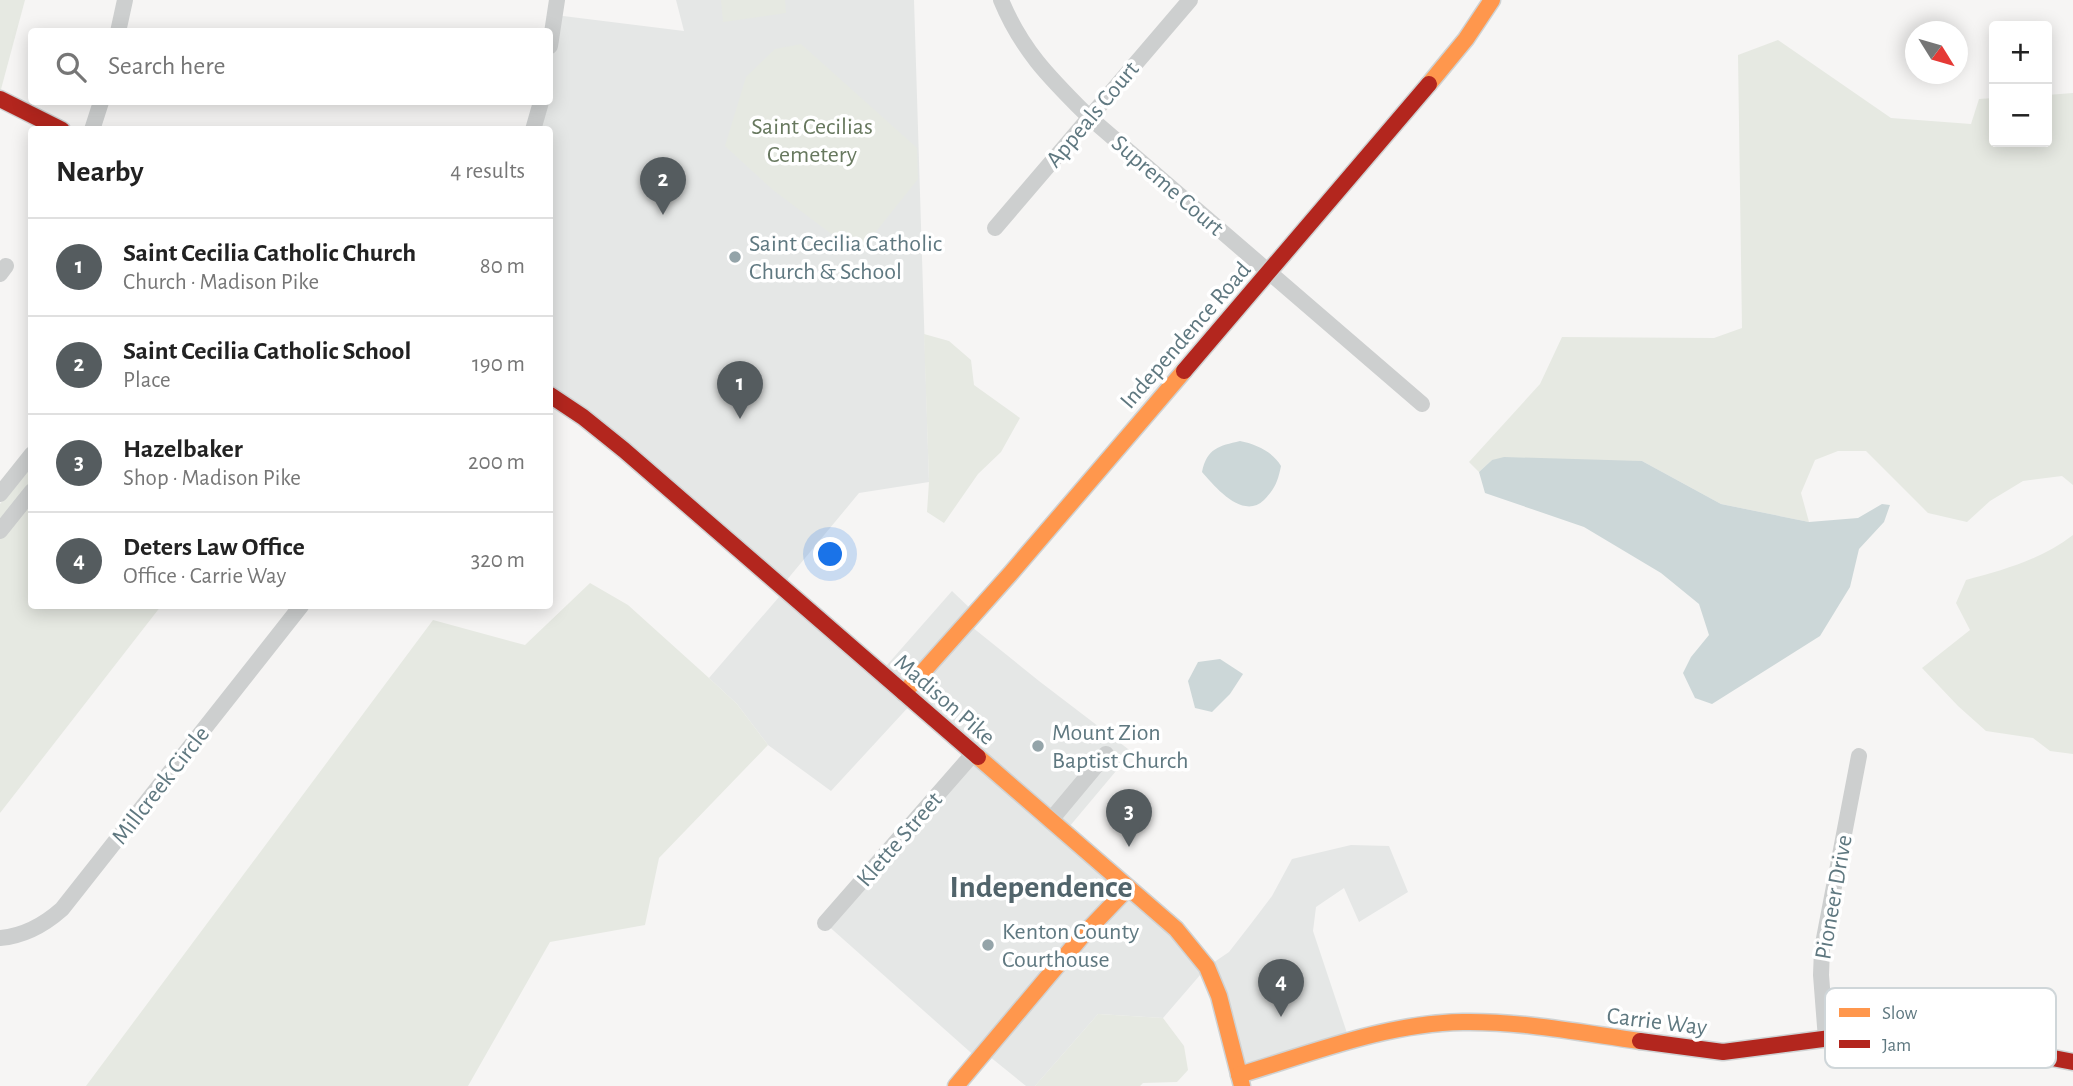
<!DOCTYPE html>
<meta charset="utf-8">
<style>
:root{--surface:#fff;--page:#f2f2f2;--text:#222;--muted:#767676;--line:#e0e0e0;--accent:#555c5f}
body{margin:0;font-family:"Alegreya Sans",sans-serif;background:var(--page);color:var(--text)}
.controls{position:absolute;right:21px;top:21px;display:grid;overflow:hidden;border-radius:7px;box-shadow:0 4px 18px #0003}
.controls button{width:63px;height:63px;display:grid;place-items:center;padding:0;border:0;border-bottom:2px solid var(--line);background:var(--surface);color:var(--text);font:35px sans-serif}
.compass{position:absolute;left:1905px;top:21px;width:63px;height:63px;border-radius:50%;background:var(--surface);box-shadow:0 4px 18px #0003;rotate:127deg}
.you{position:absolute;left:831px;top:555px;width:24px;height:24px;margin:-18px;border:5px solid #fff;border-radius:50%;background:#1a73e8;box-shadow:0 0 0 10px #1a73e833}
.badge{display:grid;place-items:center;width:46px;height:46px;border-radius:50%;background:var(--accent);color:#fff;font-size:23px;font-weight:700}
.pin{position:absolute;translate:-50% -58px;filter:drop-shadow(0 2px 4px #0008)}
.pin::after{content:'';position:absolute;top:37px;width:24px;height:21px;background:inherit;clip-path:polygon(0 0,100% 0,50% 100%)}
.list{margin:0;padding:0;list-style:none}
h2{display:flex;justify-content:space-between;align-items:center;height:91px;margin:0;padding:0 28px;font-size:30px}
h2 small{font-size:23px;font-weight:400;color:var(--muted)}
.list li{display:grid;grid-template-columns:46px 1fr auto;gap:21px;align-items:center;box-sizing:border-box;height:98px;padding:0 28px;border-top:2px solid var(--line)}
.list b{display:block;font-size:26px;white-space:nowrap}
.list p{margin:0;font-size:23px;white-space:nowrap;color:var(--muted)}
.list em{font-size:23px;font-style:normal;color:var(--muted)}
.icon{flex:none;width:38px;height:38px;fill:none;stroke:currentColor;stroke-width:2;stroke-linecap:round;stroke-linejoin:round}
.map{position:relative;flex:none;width:2073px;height:1086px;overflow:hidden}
.search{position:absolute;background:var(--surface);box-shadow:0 4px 18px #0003;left:28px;top:28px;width:525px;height:77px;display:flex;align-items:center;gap:18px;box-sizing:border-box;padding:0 24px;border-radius:7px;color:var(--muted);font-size:26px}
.panel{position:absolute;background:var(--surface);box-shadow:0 4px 18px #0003;left:28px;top:126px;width:525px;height:483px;border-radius:7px}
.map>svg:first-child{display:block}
.built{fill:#e5e7e6}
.green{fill:#e6e9e2}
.water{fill:#ccd7d8}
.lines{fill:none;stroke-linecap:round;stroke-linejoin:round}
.slow-casing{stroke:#cfd2d3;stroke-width:19}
.jam-casing{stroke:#cfd2d3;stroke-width:19}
.street{stroke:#cdcfcf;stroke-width:16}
.slow{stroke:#ff974d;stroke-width:16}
.jam{stroke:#b3261e;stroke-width:16}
.poi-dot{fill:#94a4a9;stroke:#fff;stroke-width:2.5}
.labels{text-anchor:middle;stroke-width:7;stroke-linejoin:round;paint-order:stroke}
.street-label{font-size:24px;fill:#5f7880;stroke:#fff}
.park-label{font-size:24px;fill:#67785e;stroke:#fff}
.poi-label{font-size:24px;fill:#5f7880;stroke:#fff;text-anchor:start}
.district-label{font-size:32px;font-weight:bold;fill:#51646b;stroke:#fff}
.key{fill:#fff;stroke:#cfd6d9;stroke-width:2}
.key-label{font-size:19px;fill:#5f7880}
</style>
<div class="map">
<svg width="2073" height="1086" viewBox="0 0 2073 1086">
<rect width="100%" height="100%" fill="#f6f5f4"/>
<g class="built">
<path d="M676,0h238l15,482 -70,11 -78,94 -231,-192v-265h-17l8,-28h9v-56l5,-31 129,16z"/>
<path d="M785,590l95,83 72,-82 23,22 -8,10 72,58 93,71 -68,81 143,134 22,-15 21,-27 22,-29 20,-37 59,-14 38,1 19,46 -49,30 -15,-34 -28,19 -3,24 37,111 -111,33 -32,-108 -44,51 -65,-4 -63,72h-9l-42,-34 -6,7 -153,-136 143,-163 -55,-58 -82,89 -63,-46 -31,-41 -28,-26z"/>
</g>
<g class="green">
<path d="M0,0h25l-25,93z"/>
<path d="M721,0h64l1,13 -63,9z"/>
<path d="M1778,40l113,78 80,6 8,-25 15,-1v44h53v-47l26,-2v392l-11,-9 -39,5 -33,20 -23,21 -39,-9 -62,-62h-28l-23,9 -14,33 8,29 -88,-18 -79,-43 -150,-1 -13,12 -10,-10 71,-78 22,-47 152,1 28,-10 -4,-273z"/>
<path d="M801,44l116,104 1,31 -60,75 -85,-64 -48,-44 21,-69 29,-28z"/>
<path d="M924,334l25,7 22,19 3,25 46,33 -19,34 -23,22 -34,49 -17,-11 2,-30z"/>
<path d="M31,464v18l-31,39v-17z"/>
<path d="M31,491l1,115h129l-161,207v-282z"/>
<path d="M2073,535v219l-23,-3 -17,-13 -47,-7 -28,-25 -36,-38 48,-38 -14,-27 10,-23c38,-10 76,-21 107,-45z"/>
<path d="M590,583l38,22 81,73 28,26 31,41 -109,113 -14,67 -95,17 -82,144h-382l347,-466 92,25z"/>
<path d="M1098,1014l65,4 21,28 4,24 -11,12 -34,1 -3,3h-105z"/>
</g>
<g class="water">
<path d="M1240,441c16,3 33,11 41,25 -3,15 -6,23 -17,34 -21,20 -48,-12 -62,-28 5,-24 17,-26 38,-31z"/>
<path d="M1504,457l138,4 79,43 88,18 49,-4 24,-14 8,1 -6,17 -25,27 -9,38 -30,49 -108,68 -17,-6 -12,-25 8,-16 18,-22 -10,-31 -38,-31 -77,-46 -99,-34 -6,-21 13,-12z"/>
<path d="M1220,659l23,15 -13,20 -18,18 -17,-4 -7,-27 10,-19z"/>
</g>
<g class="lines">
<defs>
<g id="slow">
<path d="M1429,84l37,-45 26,-39"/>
<path d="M904,693l107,-120 173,-202"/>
<path d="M978,757l198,172 31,38 12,29 23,90"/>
<path d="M1239,1075c73,-22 148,-52 224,-53 59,-1 119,11 177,19"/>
<path d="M956,1086l127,-151 45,-47"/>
</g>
<g id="jam">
<path d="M0,99l62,31"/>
<path d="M1184,371l245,-287"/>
<path d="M550,395l33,22 41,33 354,307"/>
<path d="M1640,1041l83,11 123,-16 65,-1 70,9 92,18"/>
</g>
</defs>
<use href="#slow" class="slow-casing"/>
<use href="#jam" class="jam-casing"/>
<g class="street">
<path d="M1001,0c21,51 50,79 88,117l333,287"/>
<path d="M118,32l7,-32"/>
<path d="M550,46l7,-46"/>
<path d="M92,130l9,-28"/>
<path d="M533,130l8,-28"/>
<path d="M995,228l195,-228"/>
<path d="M0,274l6,-8"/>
<path d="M0,494l32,-40"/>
<path d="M0,531l32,-40"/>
<path d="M1050,821l56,-67"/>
<path d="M825,923l148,-169"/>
<path d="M0,938c25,-2 44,-13 62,-29l239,-303"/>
<path d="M1826,1039l-5,-64 1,-26 37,-193"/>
</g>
<use href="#slow" class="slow"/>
<use href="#jam" class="jam"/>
</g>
<g class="poi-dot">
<circle cx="735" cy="257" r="7"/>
<circle cx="1038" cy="746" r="7"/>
<circle cx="988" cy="945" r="7"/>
</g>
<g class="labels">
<g class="street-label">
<text transform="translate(1092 114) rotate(-50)" y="8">Appeals Court</text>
<text transform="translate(1168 185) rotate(41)" y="8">Supreme Court</text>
<text transform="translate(1185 335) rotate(-49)" y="8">Independence Road</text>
<text transform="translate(945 699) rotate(41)" y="8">Madison Pike</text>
<text transform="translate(160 785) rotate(-52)" y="8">Millcreek Circle</text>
<text transform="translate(899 839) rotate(-49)" y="8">Klette Street</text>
<text transform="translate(1833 897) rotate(-80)" y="8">Pioneer Drive</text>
<text transform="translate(1657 1021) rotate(7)" y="8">Carrie Way</text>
</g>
<g class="park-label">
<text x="812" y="134">Saint Cecilias<tspan x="812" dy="28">Cemetery</tspan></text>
</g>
<g class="poi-label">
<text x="749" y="251">Saint Cecilia Catholic<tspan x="749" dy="28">Church &amp; School</tspan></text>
<text x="1052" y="740">Mount Zion<tspan x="1052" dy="28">Baptist Church</tspan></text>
<text x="1002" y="939">Kenton County<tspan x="1002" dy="28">Courthouse</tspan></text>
</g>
<g class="district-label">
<text x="1041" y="897">Independence</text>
</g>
</g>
<rect x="1825" y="988" width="231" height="80" rx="10" class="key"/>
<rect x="1839" y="1008" width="31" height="9" fill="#ff974d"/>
<rect x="1839" y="1040" width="31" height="8" fill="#b3261e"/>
<g class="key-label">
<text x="1882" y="1019">Slow</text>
<text x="1882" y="1051">Jam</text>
</g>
</svg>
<div class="controls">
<button>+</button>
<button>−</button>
</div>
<svg class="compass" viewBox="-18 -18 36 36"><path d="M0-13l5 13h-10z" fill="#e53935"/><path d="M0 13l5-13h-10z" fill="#767676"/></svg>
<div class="you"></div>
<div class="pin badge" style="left:740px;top:419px">1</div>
<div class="pin badge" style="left:663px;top:215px">2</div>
<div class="pin badge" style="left:1129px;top:847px">3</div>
<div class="pin badge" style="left:1281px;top:1017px">4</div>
<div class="search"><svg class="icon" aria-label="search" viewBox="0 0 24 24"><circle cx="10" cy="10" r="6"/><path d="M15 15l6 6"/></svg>Search here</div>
<section class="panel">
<h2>Nearby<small>4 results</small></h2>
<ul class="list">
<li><span class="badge">1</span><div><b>Saint Cecilia Catholic Church</b><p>Church · Madison Pike</p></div><em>80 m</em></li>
<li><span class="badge">2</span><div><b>Saint Cecilia Catholic School</b><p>Place</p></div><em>190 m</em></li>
<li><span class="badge">3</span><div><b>Hazelbaker</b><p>Shop · Madison Pike</p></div><em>200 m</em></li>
<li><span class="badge">4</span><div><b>Deters Law Office</b><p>Office · Carrie Way</p></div><em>320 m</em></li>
</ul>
</section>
</div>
